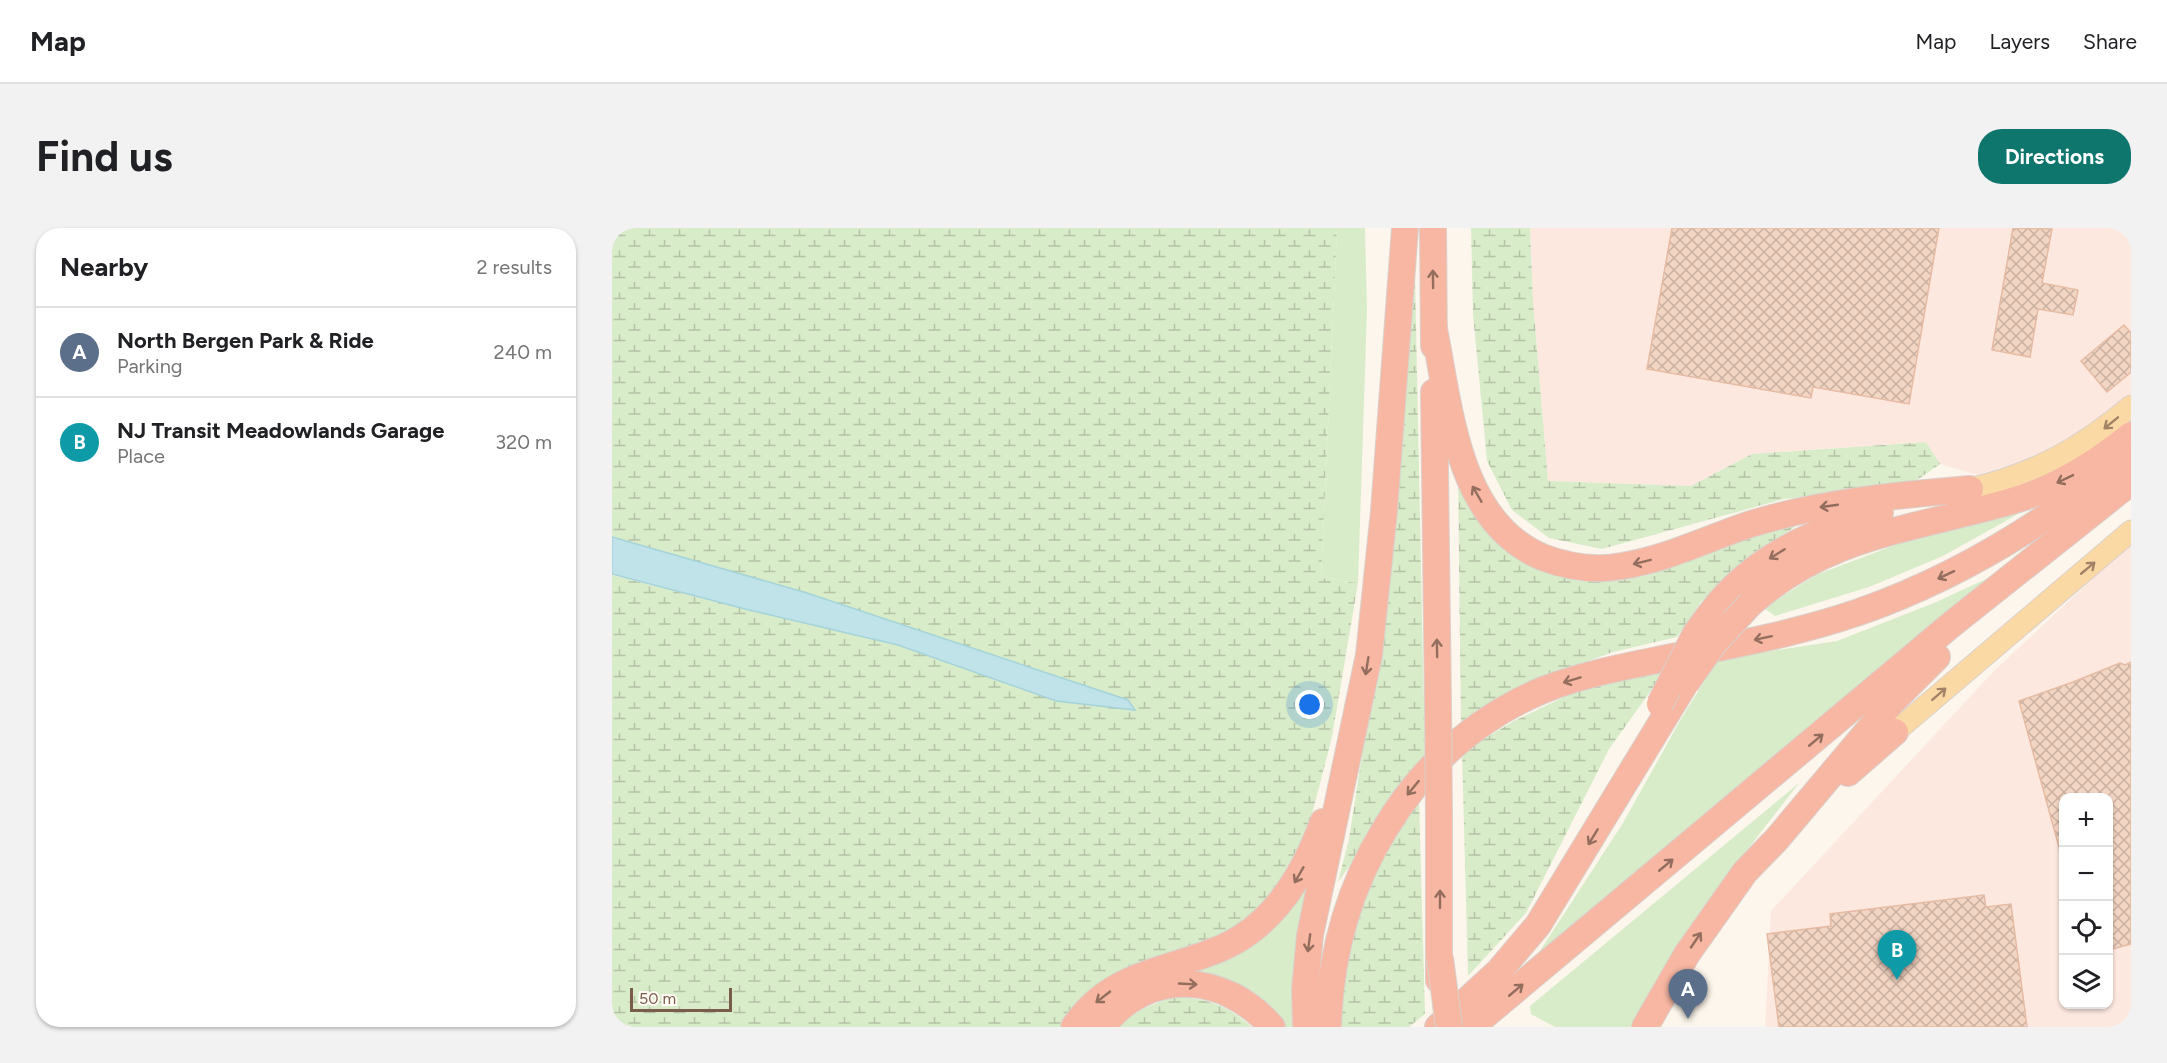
<!DOCTYPE html>
<meta charset="utf-8">
<style>
:root{--surface:#fff;--page:#f2f2f2;--text:#202124;--muted:#757577;--line:#e0e0e0;--accent:#0f766e}
body{margin:0;font-family:Figtree,sans-serif;background:var(--page);color:var(--text)}
.controls{position:absolute;right:18px;bottom:18px;display:grid;overflow:hidden;border-radius:12px;box-shadow:0 2px 4px #0004}
.controls button{width:54px;height:54px;display:grid;place-items:center;padding:0;border:0;border-bottom:2px solid var(--line);background:var(--surface);color:var(--text);font:30px sans-serif}
.scale{position:absolute;left:18px;bottom:15px;width:102px;box-sizing:border-box;padding-left:6px;border:3px solid #7a5c4d;border-top:0;font-size:16px;line-height:21px;white-space:nowrap;color:#7a5c4d;-webkit-text-stroke:4px #fffaf3;paint-order:stroke}
.you{position:absolute;left:698px;top:477px;width:21px;height:21px;margin:-15px;border:4px solid #fff;border-radius:50%;background:#1a73e8;box-shadow:0 0 0 9px #1a73e833}
.badge{display:grid;place-items:center;width:39px;height:39px;border-radius:50%;background:var(--accent);color:#fff;font-size:20px;font-weight:700}
.pin{position:absolute;translate:-50% -50px;filter:drop-shadow(0 2px 3px #0008)}
.pin::after{content:'';position:absolute;top:32px;width:21px;height:18px;background:inherit;clip-path:polygon(0 0,100% 0,50% 100%)}
.list{margin:0;padding:0;list-style:none}
h2{display:flex;justify-content:space-between;align-items:center;height:78px;margin:0;padding:0 24px;font-size:26px}
h2 small{font-size:20px;font-weight:400;color:var(--muted)}
.list li{display:grid;grid-template-columns:39px 1fr auto;gap:18px;align-items:center;box-sizing:border-box;height:90px;padding:0 24px;border-top:2px solid var(--line)}
.list b{display:block;font-size:22px;white-space:nowrap}
.list p{margin:0;font-size:20px;white-space:nowrap;color:var(--muted)}
.list em{font-size:20px;font-style:normal;color:var(--muted)}
.icon{flex:none;width:33px;height:33px;fill:none;stroke:currentColor;stroke-width:2;stroke-linecap:round;stroke-linejoin:round}
.map{position:relative;flex:none;width:1519px;height:799px;overflow:hidden;border-radius:24px}
header{display:flex;align-items:center;gap:36px;box-sizing:border-box;height:84px;padding:0 30px;background:var(--surface);border-bottom:2px solid var(--line)}
header strong{font-size:28px}
nav{display:flex;gap:33px;margin-inline-start:auto;font-size:21px}
.intro{display:flex;align-items:center;justify-content:space-between;box-sizing:border-box;height:144px;padding:0 36px}
h1{margin:0;font-size:42px}
.button{padding:15px 27px;border-radius:24px;background:var(--accent);color:#fff;font-size:21px;font-weight:700}
main{display:flex;gap:36px;padding:0 36px}
aside{flex:1;background:var(--surface);border-radius:24px;box-shadow:0 2px 4px #0004}
.map>svg:first-child{display:block}
.commercial{fill:#fde8e0;fill-rule:evenodd}
.grass{fill:#d8ecc9}
.wetland{fill:url(#wetland-marsh)}
.water{fill:#bfe3e8;stroke:#a5d3da;stroke-width:1.5}
.building{fill:url(#building-cross-hatch);stroke:#e6bba3;stroke-width:1.5}
.lines{fill:none;stroke-linecap:round;stroke-linejoin:round}
.primary-casing{stroke:#dad1cd;stroke-width:23}
.highway-casing{stroke:#dad1cd;stroke-width:28}
.primary{stroke:#fbd9a5;stroke-width:21}
.highway{stroke:#f7b7a3;stroke-width:26}
.highway-bridge-casing{stroke:#dad1cd;stroke-width:28;stroke-linecap:butt}
.highway-bridge{stroke:#f7b7a3;stroke-width:26}
.oneway{stroke:#936e5e}
.oneway2{stroke:#a18267}
</style>
<header>
<strong>Map</strong>
<nav><a>Map</a><a>Layers</a><a>Share</a></nav>
</header>
<div class="intro"><h1>Find us</h1><a class="button">Directions</a></div>
<main>
<aside>
<h2>Nearby<small>2 results</small></h2>
<ul class="list">
<li><span class="badge" style="background:#5c6f8a">A</span><div><b>North Bergen Park &amp; Ride</b><p>Parking</p></div><em>240 m</em></li>
<li><span class="badge" style="background:#0f9aa8">B</span><div><b>NJ Transit Meadowlands Garage</b><p>Place</p></div><em>320 m</em></li>
</ul>
</aside>
<div class="map">
<svg width="1519" height="799" viewBox="0 0 1519 799">
<defs>
<pattern id="wetland-marsh" width="20" height="14" patternUnits="userSpaceOnUse" patternTransform="scale(1.5)"><rect width="20" height="14" fill="#d8ecc9"/><path d="M1 5h8M5 5V1M11 12h8M15 12V8" fill="none" stroke="#b4c2a5"/></pattern>
<pattern id="building-cross-hatch" width="8" height="8" patternUnits="userSpaceOnUse" patternTransform="scale(1.5)"><rect width="8" height="8" fill="#f3d5c3"/><path d="M0 0l8 8M0 8l8-8" fill="none" stroke="#cab0a1"/></pattern>
</defs>
<rect width="100%" height="100%" fill="#fdf6ec"/>
<g class="commercial">
<path d="M918,0h601v178l-41,33 -112,36 -38,-11 -15,-22 -173,12 -61,32 -143,-5 -15,-180z"/>
<path d="M1519,317v482h-366l6,-116 222,-239 130,-122zM1452,570h44v206h-44z"/>
</g>
<g class="grass">
<path d="M725,0h28l2,82 -9,273 -37,-5z"/>
<path d="M1415,281l-84,47 -74,31 -94,29 -11,-8 52,-33 95,-36z"/>
<path d="M1387,345l-463,384 87,-134 58,-104 37,-60 119,-18 97,-38z"/>
<path d="M1187,555l-96,124 -65,120h-83l-24,-13 -1,-8z"/>
<path d="M696,656l-9,143h-19l-60,-45 -128,35z"/>
</g>
<g class="wetland">
<path d="M0,0h725l-16,350 37,5 -26,154 -28,108 -34,54 -43,37 -125,48 -43,43h-447v-452l133,34 153,36 158,56 78,8 -6,-9 -321,-107 -195,-56z"/>
<path d="M859,0h59l3,73 15,180 143,5 61,-32 174,-12 14,22 -30,21 -126,14 -182,50 -53,-11 -37,-28 -25,-49 -14,-147z"/>
<path d="M803,48l10,485 -87,121 11,-43 42,-271z"/>
<path d="M846,245l21,45 42,42 58,21 66,-5 57,-23 105,-34 -67,44 -39,39 -24,35 -64,15 -77,28 -75,45z"/>
<path d="M1058,436l-61,85 -83,164 -58,63 -6,-224 52,-31 73,-35z"/>
<path d="M807,569l6,217 -16,13h-69l10,-86 29,-76z"/>
<path d="M566,768c35,5 48,9 74,31h-132c17,-18 35,-24 58,-31z"/>
</g>
<path class="water" d="M0,309l195,56 321,107 7,10 -79,-9 -158,-56 -153,-36 -133,-35z"/>
<g class="building">
<path d="M1060,0h267l-30,176 -96,-17 -2,11 -164,-29z"/>
<path d="M1401,0l39,1 -10,54 36,7 -5,25 -35,-6 -8,48 -38,-7z"/>
<path d="M1512,97l7,8v39l-24,20 -26,-31z"/>
<path d="M1519,434v282l-22,6v-152h-45v53h-4l-41,-150 54,-19 47,-19 5,2z"/>
<path d="M1372,667l2,12 25,-3 16,123h-248l-12,-93 64,-8 -1,-12z"/>
</g>
<g class="lines">
<defs>
<g id="primary">
<path d="M1358,261c66,-16 110,-40 161,-83"/>
<path d="M1283,504l236,-201"/>
</g>
<g id="highway">
<path d="M821,0l1,118"/>
<path d="M822,101c16,79 23,192 108,228 26,10 53,14 80,9 45,-7 86,-28 129,-42 70,-22 147,-29 219,-35"/>
<path d="M822,164l4,314"/>
<path d="M1138,376c65,-58 131,-70 212,-90 21,-5 42,-10 63,-17 39,-14 73,-35 106,-62"/>
<path d="M1099,385c41,-55 104,-84 169,-100"/>
<path d="M1236,545l47,-41"/>
<path d="M827,752v-164"/>
<path d="M462,799c39,-57 96,-55 152,-81 50,-24 79,-74 97,-124"/>
<path d="M490,799c46,-60 122,-55 170,0"/>
<path d="M694,799l-1,-38 5,-54 59,-280 15,-144 21,-283"/>
<path d="M716,799c2,-71 20,-138 57,-198 37,-62 91,-111 158,-139 38,-15 79,-23 119,-31 66,-13 133,-25 197,-47 101,-35 190,-91 272,-158"/>
<path d="M826,799l61,-56 39,-46 145,-238"/>
<path d="M859,799l481,-403 179,-142"/>
<path d="M1033,799l42,-73 58,-82 32,-33 116,-138 44,-44"/>
</g>
</defs>
<use href="#primary" class="primary-casing"/>
<use href="#highway" class="highway-casing"/>
<use href="#primary" class="primary"/>
<use href="#highway" class="highway"/>
<defs>
<g id="highway-bridge">
<path d="M1074,455l28,-40 36,-39"/>
<path d="M1048,476l36,-71 15,-20"/>
<path d="M826,478l1,110"/>
<path d="M828,730l9,69"/>
</g>
</defs>
<use href="#highway-bridge" class="highway-bridge-casing"/>
<use href="#highway-bridge" class="highway-bridge"/>
</g>
<defs><path id="oneway-shaft" d="M-6 0H5M1.5-3L5.5 0L1.5 3" fill="none" stroke-width="1.6" stroke-linecap="round" stroke-linejoin="round" transform="scale(1.5)"/></defs>
<g class="oneway">
<use href="#oneway-shaft" transform="translate(821 51) rotate(-91)"/>
<use href="#oneway-shaft" transform="translate(1453 251) rotate(154)"/>
<use href="#oneway-shaft" transform="translate(865 266) rotate(-120)"/>
<use href="#oneway-shaft" transform="translate(1217 278) rotate(172)"/>
<use href="#oneway-shaft" transform="translate(1165 326) rotate(148)"/>
<use href="#oneway-shaft" transform="translate(1030 334) rotate(166)"/>
<use href="#oneway-shaft" transform="translate(1334 347) rotate(155)"/>
<use href="#oneway-shaft" transform="translate(1151 410) rotate(168)"/>
<use href="#oneway-shaft" transform="translate(825 420) rotate(-91)"/>
<use href="#oneway-shaft" transform="translate(755 438) rotate(99)"/>
<use href="#oneway-shaft" transform="translate(960 452) rotate(163)"/>
<use href="#oneway-shaft" transform="translate(1204 512) rotate(-40)"/>
<use href="#oneway-shaft" transform="translate(801 560) rotate(129)"/>
<use href="#oneway-shaft" transform="translate(981 609) rotate(121)"/>
<use href="#oneway-shaft" transform="translate(1054 637) rotate(-40)"/>
<use href="#oneway-shaft" transform="translate(687 647) rotate(120)"/>
<use href="#oneway-shaft" transform="translate(828 671) rotate(-90)"/>
<use href="#oneway-shaft" transform="translate(1084 712) rotate(-56)"/>
<use href="#oneway-shaft" transform="translate(697 715) rotate(98)"/>
<use href="#oneway-shaft" transform="translate(576 756) rotate(3)"/>
<use href="#oneway-shaft" transform="translate(904 762) rotate(-40)"/>
<use href="#oneway-shaft" transform="translate(491 769) rotate(142)"/>
</g>
<g class="oneway2">
<use href="#oneway-shaft" transform="translate(1499 195) rotate(141)"/>
<use href="#oneway-shaft" transform="translate(1476 340) rotate(-40)"/>
<use href="#oneway-shaft" transform="translate(1327 466) rotate(-41)"/>
</g>
</svg>
<div class="controls">
<button>+</button>
<button>−</button>
<button><svg class="icon" aria-label="locate" viewBox="0 0 24 24"><circle cx="12" cy="12" r="6"/><path d="M12 2v4M12 18v4M2 12h4M18 12h4"/></svg></button>
<button><svg class="icon" aria-label="layers" viewBox="0 0 24 24"><path d="M12 4l9 5-9 5-9-5zM3 14l9 5 9-5"/></svg></button>
</div>
<div class="scale">50 m</div>
<div class="you"></div>
<div class="pin badge" style="left:1076px;top:791px;background:#5c6f8a">A</div>
<div class="pin badge" style="left:1285px;top:752px;background:#0f9aa8">B</div>
</div>
</main>
